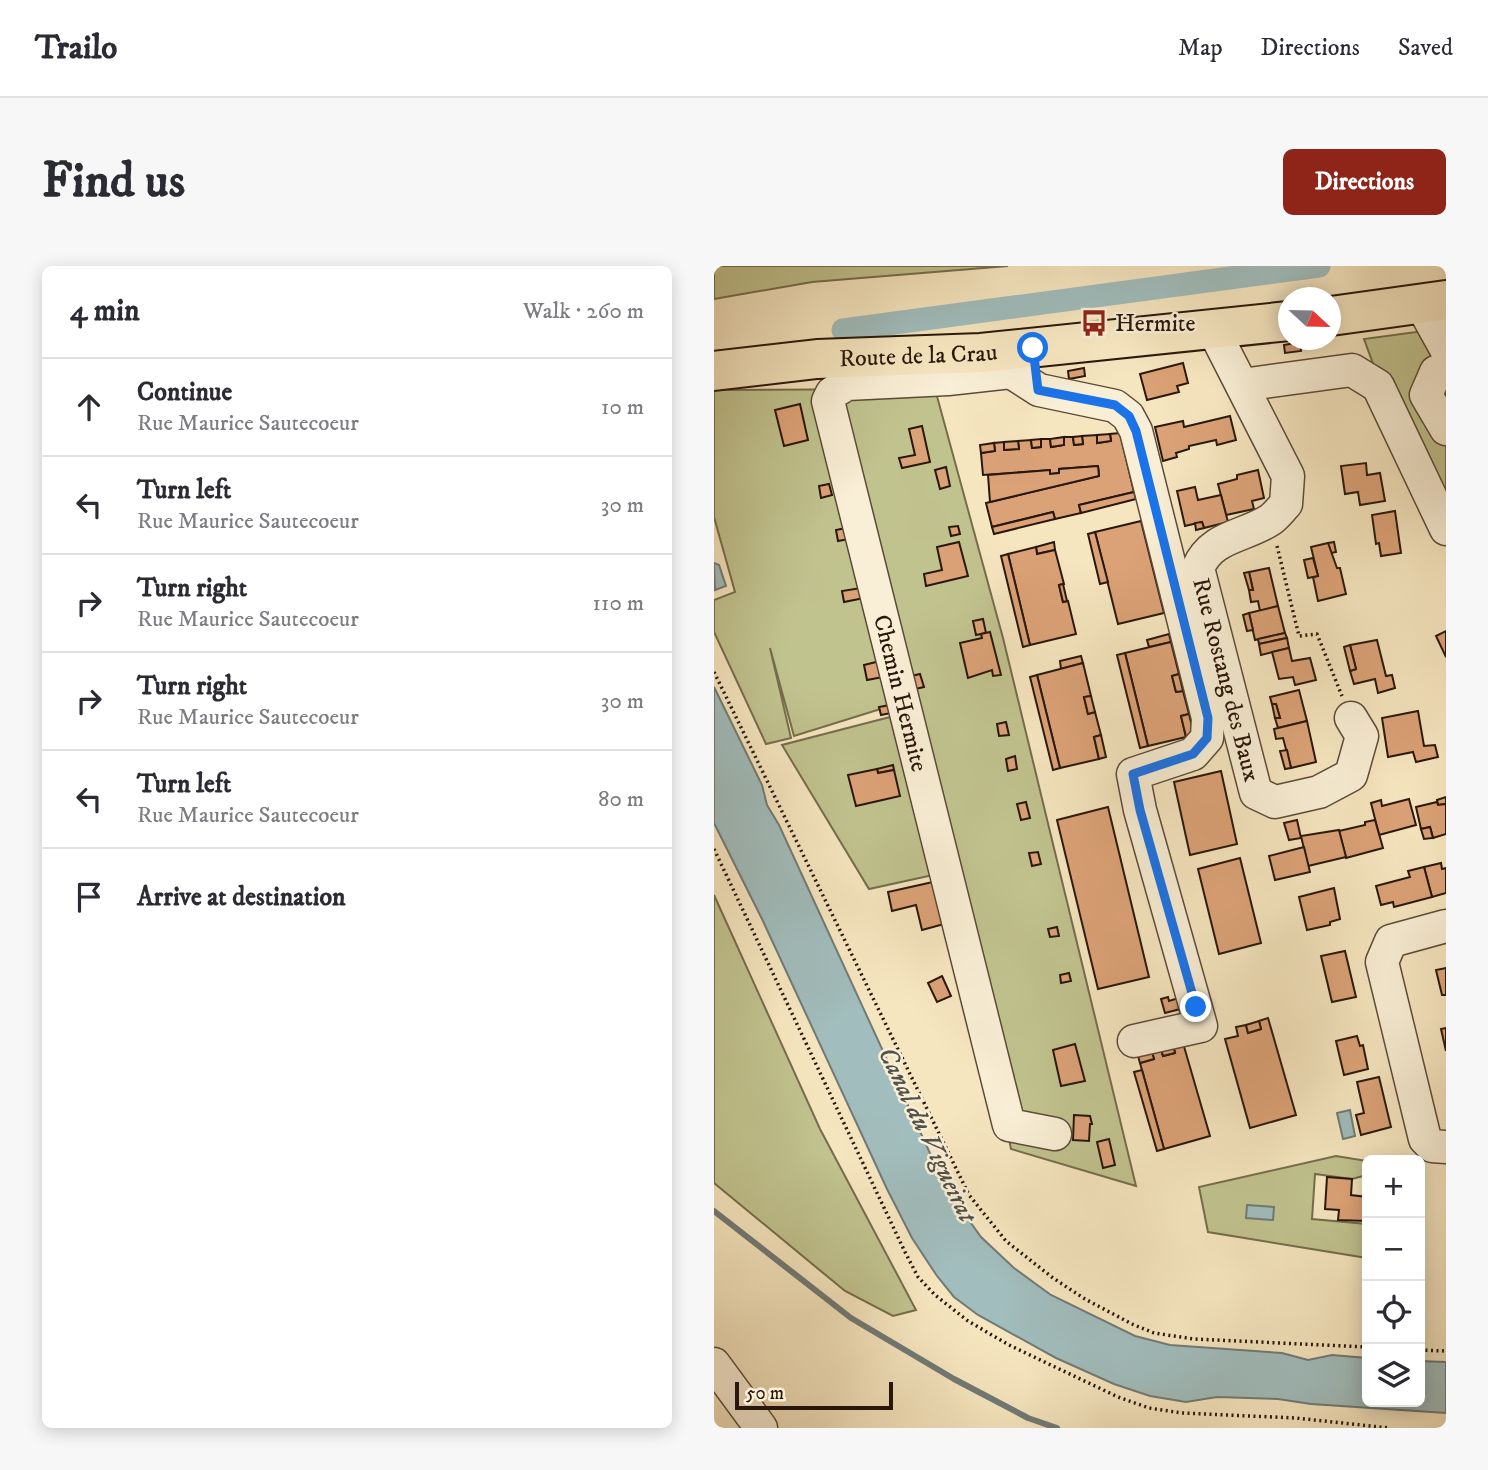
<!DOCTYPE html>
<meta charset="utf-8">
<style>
:root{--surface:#fff;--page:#f7f7f7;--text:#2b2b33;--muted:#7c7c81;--line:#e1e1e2;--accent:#8f2418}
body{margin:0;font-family:"IM FELL DW Pica",serif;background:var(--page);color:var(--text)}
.controls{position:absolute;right:21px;bottom:21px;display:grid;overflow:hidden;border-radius:10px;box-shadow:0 4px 18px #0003}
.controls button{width:63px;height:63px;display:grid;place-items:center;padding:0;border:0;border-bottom:2px solid var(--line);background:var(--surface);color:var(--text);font:35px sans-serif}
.compass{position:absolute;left:564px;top:21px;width:63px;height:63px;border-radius:50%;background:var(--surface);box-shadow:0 4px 18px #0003;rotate:112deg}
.scale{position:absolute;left:21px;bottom:18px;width:158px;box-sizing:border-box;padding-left:7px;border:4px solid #29170b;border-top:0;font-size:19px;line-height:24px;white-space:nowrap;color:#29170b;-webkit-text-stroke:5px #f9efd6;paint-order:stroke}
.stop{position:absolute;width:21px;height:21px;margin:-16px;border:5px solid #1a73e8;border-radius:50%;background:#fff}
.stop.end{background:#1a73e8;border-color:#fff;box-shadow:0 2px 7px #0008}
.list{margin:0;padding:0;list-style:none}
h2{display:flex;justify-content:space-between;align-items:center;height:91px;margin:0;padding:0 28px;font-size:30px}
h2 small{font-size:23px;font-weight:400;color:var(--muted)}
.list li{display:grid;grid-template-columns:46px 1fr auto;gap:21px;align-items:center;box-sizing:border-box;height:98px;padding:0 28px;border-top:2px solid var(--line)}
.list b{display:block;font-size:26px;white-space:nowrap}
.list p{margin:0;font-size:23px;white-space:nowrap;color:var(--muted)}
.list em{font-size:23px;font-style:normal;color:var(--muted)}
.icon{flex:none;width:38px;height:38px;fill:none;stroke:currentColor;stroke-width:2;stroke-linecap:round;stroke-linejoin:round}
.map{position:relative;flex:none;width:732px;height:1162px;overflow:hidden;border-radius:10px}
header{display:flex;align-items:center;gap:42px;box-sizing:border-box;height:98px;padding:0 35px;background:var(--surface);border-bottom:2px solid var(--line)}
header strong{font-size:33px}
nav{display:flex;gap:38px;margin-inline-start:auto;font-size:24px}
.intro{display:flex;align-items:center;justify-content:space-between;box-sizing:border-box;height:168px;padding:0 42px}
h1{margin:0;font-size:49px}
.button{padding:18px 32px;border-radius:10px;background:var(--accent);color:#fff;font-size:24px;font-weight:700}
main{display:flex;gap:42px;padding:0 42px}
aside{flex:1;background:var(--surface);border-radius:10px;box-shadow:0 4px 18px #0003}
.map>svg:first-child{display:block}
.green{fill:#c1c38f;stroke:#756d4d;stroke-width:2}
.water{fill:#a1bdbd;stroke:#717b76;stroke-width:2}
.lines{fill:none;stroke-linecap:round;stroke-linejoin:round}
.stream{stroke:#717b76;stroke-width:6}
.canal{stroke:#a1bdbd;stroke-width:23}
.building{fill:#dca277;stroke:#29170b;stroke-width:2}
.minor-casing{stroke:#5c4b38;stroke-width:35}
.major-casing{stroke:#29170b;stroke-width:42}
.path{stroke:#29170b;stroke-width:3.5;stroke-dasharray:2 3.5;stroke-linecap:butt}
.minor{stroke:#f9efd6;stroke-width:32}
.major{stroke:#f6e6c0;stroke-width:38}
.route{stroke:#1a73e8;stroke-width:9}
.labels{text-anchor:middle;stroke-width:5;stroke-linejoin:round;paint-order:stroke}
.poi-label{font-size:24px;fill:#29170b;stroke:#f9efd6;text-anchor:start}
.street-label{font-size:24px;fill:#29170b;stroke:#f9efd6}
.water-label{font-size:26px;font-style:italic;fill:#535149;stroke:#f9efd6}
</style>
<header>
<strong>Trailo</strong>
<nav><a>Map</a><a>Directions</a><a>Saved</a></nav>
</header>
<div class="intro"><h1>Find us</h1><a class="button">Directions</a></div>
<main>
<aside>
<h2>4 min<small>Walk · 260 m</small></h2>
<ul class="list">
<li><svg class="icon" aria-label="ahead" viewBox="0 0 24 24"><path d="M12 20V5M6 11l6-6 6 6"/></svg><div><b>Continue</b><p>Rue Maurice Sautecoeur</p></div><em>10 m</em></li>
<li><svg class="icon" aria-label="left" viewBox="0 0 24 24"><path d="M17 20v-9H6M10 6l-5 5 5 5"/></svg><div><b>Turn left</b><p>Rue Maurice Sautecoeur</p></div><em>30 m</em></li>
<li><svg class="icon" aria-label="right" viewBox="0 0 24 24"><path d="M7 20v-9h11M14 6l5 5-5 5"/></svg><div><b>Turn right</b><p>Rue Maurice Sautecoeur</p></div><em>110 m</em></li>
<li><svg class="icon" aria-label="right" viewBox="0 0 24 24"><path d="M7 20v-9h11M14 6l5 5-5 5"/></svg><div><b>Turn right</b><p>Rue Maurice Sautecoeur</p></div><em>30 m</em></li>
<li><svg class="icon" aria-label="left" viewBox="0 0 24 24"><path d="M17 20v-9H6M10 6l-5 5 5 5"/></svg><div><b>Turn left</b><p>Rue Maurice Sautecoeur</p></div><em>80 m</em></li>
<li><svg class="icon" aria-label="arrive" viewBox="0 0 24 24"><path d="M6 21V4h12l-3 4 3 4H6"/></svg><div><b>Arrive at destination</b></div></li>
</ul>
</aside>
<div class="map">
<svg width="732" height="1162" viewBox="0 0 732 1162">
<rect width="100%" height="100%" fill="#f6e6c0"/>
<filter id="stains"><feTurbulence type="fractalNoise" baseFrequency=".00286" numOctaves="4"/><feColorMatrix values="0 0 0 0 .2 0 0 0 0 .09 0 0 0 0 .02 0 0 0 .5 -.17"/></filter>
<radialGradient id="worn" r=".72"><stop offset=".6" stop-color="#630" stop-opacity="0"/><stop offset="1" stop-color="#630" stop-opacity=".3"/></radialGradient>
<g class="green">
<path d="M0,0h294l-196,16 -98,17z"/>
<path d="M732,62v185l-67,-133 -15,-41z"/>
<path d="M221,123l68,249 133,548 -125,-37 -30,-148 -78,-299 -109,34 -24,-88 21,90 -25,6 -52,-112v-32l21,-8 -21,-75v-127z"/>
<path d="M176,451l43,158 -64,14 -87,-144z"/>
<path d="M0,629l106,234 96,181 -23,6 -48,-25 -131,-108z"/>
<path d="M622,890l31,5v14l-15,4 -37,-5 -3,45 55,5v34l-159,-26 -9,-45z"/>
</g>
<g class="water">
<path d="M0,297l5,2 7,21 -11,4z"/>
<path d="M0,421l48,98 5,20 12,20 167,363 35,49 33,31 37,27 84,41 35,9 112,8 26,7 24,-5 35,3v44h53v-41l26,1v51l-135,-9 -33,-5 -61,-2 -31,5 -36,-6 -36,-12 -58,-26 -78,-43 -24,-18 -17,-21 -25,-38 -25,-49 -125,-270 -48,-96z"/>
<path d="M636,844l5,26 -12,3 -6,-26z"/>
<path d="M533,939l27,2 -1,13 -27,-2z"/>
</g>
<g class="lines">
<path class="stream" d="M0,945l137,107 103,61 74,39 29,10"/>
<path class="canal" d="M129,64l476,-64"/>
</g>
<g class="building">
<path d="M586,76l1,9 -16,2 -1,-8z"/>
<path d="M469,97l5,20 -11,3 2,6 -32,8 -7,-26z"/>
<path d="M370,102l1,8 -16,3 -1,-8z"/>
<path d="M86,138l8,36 -24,6 -9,-36z"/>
<path d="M516,150l6,24 -19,5 -1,-5 -27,6v3l-13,4 1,4 -14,4 -8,-34 28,-6 1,6z"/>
<path d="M208,160l8,36 -28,6 -3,-10 16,-3 -6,-26z"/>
<path d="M406,167l14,59 -55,13 2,8 -26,6 -2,-7 -61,15 -6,-24 113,-27 -1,-10 -39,3v4l-9,1v-4l-67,5 -2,-22 14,-2 -1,-8 10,-1v8l15,-1 -1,-8 13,-1 1,8 9,-1v-8h9l1,8 13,-2v-8h9l1,8 9,-1 -1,-8 15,-1v8l14,-2 -1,-7z"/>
<path d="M396,168l1,7 -14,2v-8z"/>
<path d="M368,170l1,8 -9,1 -1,-8z"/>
<path d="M350,171v8l-13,2 -1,-8z"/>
<path d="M327,173v8l-9,1 -1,-8z"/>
<path d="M304,175l1,8 -15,1v-8z"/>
<path d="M280,177l1,8 -14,2 -1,-8z"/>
<path d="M652,197l1,12 13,-2 5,28 -25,4 -2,-13 -13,2 -4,-28z"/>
<path d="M384,200l1,10 -109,26 -2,-27 62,-5v4l9,-1v-4z"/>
<path d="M232,201l4,19 -10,3 -5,-19z"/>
<path d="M544,204l6,28 -12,3 2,8 -28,6 -8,-31 19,-5v-4z"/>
<path d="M115,218l3,11 -11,3 -2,-12z"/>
<path d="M481,221l3,13 23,-5 7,27 -24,6 -2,-6 -17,4 -8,-35z"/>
<path d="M420,226l2,7 -55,14 -2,-8z"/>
<path d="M681,245l6,42 -20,3 -2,-13 -3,1 -4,-29z"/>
<path d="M339,246l2,7 -61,15 -2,-7z"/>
<path d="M427,255l23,92 -46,11 -23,-92z"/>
<path d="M488,256l2,6 -8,2 -1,-7z"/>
<path d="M244,260l2,8 -9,2 -2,-9z"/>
<path d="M132,262l3,11 -11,2 -2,-11z"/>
<path d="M381,266l13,50 -8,2 -12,-50z"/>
<path d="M245,276l9,34 -42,10 -2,-12 18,-4 -5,-23z"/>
<path d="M340,276l1,8 -18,4 -1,-7z"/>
<path d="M620,276l2,10 -5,1 -3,-10z"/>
<path d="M614,277l9,25h3l6,26 -28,7 -5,-24 5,-1 -7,-29z"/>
<path d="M322,281l1,7 18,-4 9,34 -5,1 4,17 5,-1 8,33 -46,11 -22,-91z"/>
<path d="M294,288l22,91 -7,2 -22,-91z"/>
<path d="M599,292l5,18 -10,2 -4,-18z"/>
<path d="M555,302l9,38 -18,5 -2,-10 -7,1 -2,-12h4l-4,-18z"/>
<path d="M535,306l4,18h-4l-5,-17z"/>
<path d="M349,318l4,17 -4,1 -4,-17z"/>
<path d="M147,322l3,10 -20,4 -2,-11z"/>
<path d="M564,340l7,27 -30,7 -6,-27z"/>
<path d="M535,347l4,17 -6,1 -4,-16z"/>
<path d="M269,353l3,14 -10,2 -3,-14z"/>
<path d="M732,365v26l-10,-21z"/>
<path d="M276,366l11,43 -8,1 -1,-6 -24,8 -8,-35 22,-5 -1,-4z"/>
<path d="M571,367l2,5 -28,6 -1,-5z"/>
<path d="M455,368l2,8 -22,5 -2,-7z"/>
<path d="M573,372l2,10 -28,7 -2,-11z"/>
<path d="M663,374l9,36 6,-1 3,13 -17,5 -3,-14 -21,5 -4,-13 6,-2 -6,-24z"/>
<path d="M457,376l8,32 -7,2 4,16 7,-1 6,23 -8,2 5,21 -38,9 -23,-93z"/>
<path d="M636,379l6,24 -6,2 -6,-24z"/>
<path d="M575,382l3,13 18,-3 6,22 -21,5 -2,-8 -14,2 -7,-27z"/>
<path d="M411,387l23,93 -8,2 -23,-93z"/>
<path d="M367,390l2,7 -22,6 -1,-8z"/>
<path d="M166,395l3,16 -16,3 -3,-15z"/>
<path d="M369,397l8,33 -7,1 4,17 7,-2 6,23 -7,2 5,22 -39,9 -23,-93z"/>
<path d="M206,408l4,13 -13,3 -4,-13z"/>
<path d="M465,408l4,17 -7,1 -4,-16z"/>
<path d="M323,409l23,93 -7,2 -23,-93z"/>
<path d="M585,424l8,31 -29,7 -3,-10h5l-4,-14h-4l-2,-7z"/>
<path d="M377,430l4,16 -7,2 -4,-17z"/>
<path d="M558,438h4l4,14h-5z"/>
<path d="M176,439l1,8 -10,2 -2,-8z"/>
<path d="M704,445l6,35 11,-1 3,12 -22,5 -3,-10 -25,5 -6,-39z"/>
<path d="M475,448l5,21 -8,2 -5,-21z"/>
<path d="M593,455l9,41 -25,6 -8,-30 -7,1 -2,-10z"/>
<path d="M292,456l3,13 -10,1 -2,-12z"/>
<path d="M387,469l5,22 -7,2 -5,-22z"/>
<path d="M573,484l4,18 -6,1 -5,-18z"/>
<path d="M301,490l2,13 -9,2 -2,-12z"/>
<path d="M179,499l1,5 -16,3 -1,-4z"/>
<path d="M163,503l1,4 16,-3 6,26 -44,10 -8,-31z"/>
<path d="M507,505l16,73 -47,11 -16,-73z"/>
<path d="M732,531v7l-8,1 -1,-5z"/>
<path d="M695,533l7,26 -37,10 -8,-32 10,-3 1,6z"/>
<path d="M312,536l4,16 -9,2 -4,-16z"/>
<path d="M723,536l1,3 8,-1v30l-13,4 -3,-11 -9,2 -5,-22z"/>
<path d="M394,541l41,170 -51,12 -41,-169z"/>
<path d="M583,554l4,18 -12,2 -5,-17z"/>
<path d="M661,554l8,28 -37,10 -7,-27 26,-6v-3z"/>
<path d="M716,561l3,11 -9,1 -3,-10z"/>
<path d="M625,564l7,27 -38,9 -7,-30z"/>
<path d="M590,581l6,25 -35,8 -6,-24z"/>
<path d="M324,586l3,12 -9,2 -3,-13z"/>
<path d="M526,592l21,85 -42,11 -21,-85z"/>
<path d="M727,597l1,6 4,-1v25l-14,4 -8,-30z"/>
<path d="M710,601l8,30 -38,10 -1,-5 -12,3 -5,-19 34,-9 -2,-6z"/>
<path d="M219,616l11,42 -22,6 -6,-25 -24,6 -4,-19z"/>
<path d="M620,622l6,31 -10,3v3l-23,5 -8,-33z"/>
<path d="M343,661l2,9 -9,1 -2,-8z"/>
<path d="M631,685l11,46 -24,5 -11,-46z"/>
<path d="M732,702v27h-4l-6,-25z"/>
<path d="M355,707l2,8 -10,2 -1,-8z"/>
<path d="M228,710l9,20 -14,6 -9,-19z"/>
<path d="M471,730l3,11 -23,6 -4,-14 7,-2 1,4z"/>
<path d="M554,752l28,97 -46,13 -25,-89 13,-3 -2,-9 10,-2 2,8 13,-4 -2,-8z"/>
<path d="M545,755l2,8 -13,4 -2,-8z"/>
<path d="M732,762v23l-5,-22z"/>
<path d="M643,770l3,10 3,-1 5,24 -24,6 -8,-34z"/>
<path d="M469,777l27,93 -46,13 -24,-86 14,-4 -2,-7 9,-3 2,7 12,-3 -2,-8z"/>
<path d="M361,778l10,37 -24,5 -8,-36z"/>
<path d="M459,779l2,8 -12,3 -2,-7z"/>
<path d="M438,786l2,7 -14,4 -2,-7z"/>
<path d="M428,804l22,79 -7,2 -23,-79z"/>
<path d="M665,811l12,50 -30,8 -5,-20 8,-2 -7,-31z"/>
<path d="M360,849l16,1 2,8h-2l-1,17 -16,-1z"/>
<path d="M395,873l6,26 -12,3 -6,-26z"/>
<path d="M613,911l25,2 -1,16 16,2v24l-29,-1 1,-10 -14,-1z"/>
</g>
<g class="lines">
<defs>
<g id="minor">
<path d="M707,38l25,45"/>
<path id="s1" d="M499,63l75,147 -2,28c-5,5 -10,12 -16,16 -26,17 -59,16 -72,48l58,225 19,9 44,-10 32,-17 11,-39 -11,-18"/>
<path d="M295,85l2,21 28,18 76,16 13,10 8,15 72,287 -1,20 -14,16 -60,20 7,36 61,216 -67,15"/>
<path d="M732,101l-10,5 -10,23 20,34"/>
<path id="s2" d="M297,106l-63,7 -101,5 -15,9 -4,8 181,724 46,9"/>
<path d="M528,119l110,-15 26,16 68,143"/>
<path d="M732,660l-55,15 -9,21 43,177 7,7 14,1"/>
<path d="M0,1098l47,64"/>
</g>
<g id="major">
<path d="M617,50l115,-16"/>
<path id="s3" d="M0,105l103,-12 164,-6 308,-32"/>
</g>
</defs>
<use href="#minor" class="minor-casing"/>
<use href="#major" class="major-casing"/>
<g class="path">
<path d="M563,280l22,90 18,-2 25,62"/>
<path d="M0,406l255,523 37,46 47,37 32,21 47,25 22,9 40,6 173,8"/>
<path d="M0,583l191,403 13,25 17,18 33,26 41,24 109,52 31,11 33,5 114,5 93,10"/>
<path d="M706,1084l26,1"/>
</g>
<use href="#minor" class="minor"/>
<use href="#major" class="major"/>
</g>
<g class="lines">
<path class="route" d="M319,82l5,42 77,15 14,11 7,15 72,287 -1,20 -14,16 -60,20 7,36 56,197"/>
</g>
<defs>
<symbol id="bus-bare" viewBox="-9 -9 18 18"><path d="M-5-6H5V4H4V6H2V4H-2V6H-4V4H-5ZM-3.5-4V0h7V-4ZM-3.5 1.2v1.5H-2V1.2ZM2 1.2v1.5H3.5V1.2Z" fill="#8f2418" stroke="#f9efd6" stroke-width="2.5" paint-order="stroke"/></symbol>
</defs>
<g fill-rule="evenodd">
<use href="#bus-bare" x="361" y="38" width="38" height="38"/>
</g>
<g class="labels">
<g class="poi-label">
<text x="401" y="65">Hermite</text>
</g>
<g class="street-label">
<text dy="8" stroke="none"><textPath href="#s3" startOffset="205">Route de la Crau</textPath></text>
<text dy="8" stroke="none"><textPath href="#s1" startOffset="420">Rue Rostang des Baux</textPath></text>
<text dy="8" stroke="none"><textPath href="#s2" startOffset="492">Chemin Hermite</textPath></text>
</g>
<g class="water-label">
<text transform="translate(214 868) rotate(64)" y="9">Canal du Vigueirat</text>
</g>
</g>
<rect width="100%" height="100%" filter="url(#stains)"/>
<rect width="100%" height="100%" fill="url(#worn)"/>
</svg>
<div class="controls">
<button>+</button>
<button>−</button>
<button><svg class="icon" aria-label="locate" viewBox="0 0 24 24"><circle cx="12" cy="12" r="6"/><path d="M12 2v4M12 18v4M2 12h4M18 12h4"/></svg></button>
<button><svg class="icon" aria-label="layers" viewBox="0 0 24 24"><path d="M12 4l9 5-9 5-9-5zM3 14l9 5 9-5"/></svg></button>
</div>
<svg class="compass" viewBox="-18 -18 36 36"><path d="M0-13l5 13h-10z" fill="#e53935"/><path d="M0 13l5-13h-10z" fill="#7c7c81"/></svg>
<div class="scale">50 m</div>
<div class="stop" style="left:319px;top:82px"></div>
<div class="stop end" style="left:482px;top:741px"></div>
</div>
</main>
